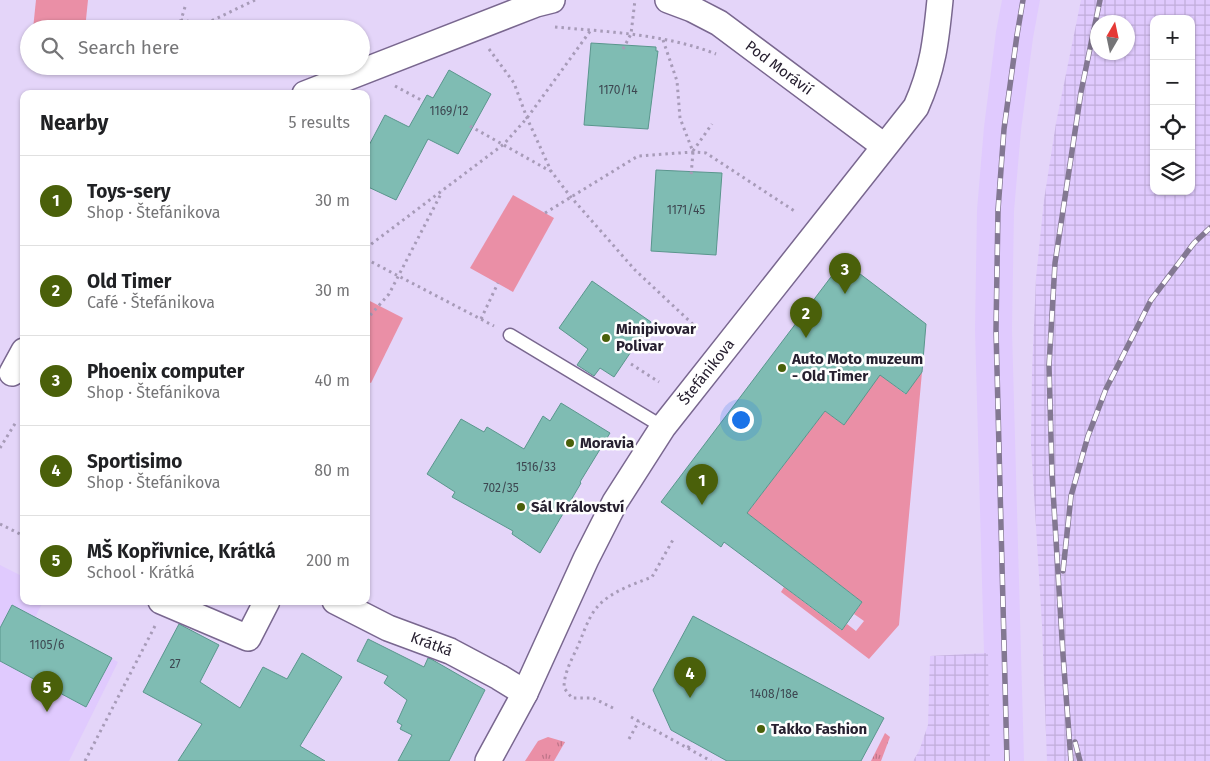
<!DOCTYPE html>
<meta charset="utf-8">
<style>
:root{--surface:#fff;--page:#f6f6f6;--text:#202124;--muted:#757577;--line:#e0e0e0;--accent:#4a600a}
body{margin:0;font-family:"Fira Sans",sans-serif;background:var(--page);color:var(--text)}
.controls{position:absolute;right:15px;top:15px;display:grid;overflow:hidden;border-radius:10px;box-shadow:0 1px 4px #0004}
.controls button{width:45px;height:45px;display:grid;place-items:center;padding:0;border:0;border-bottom:1px solid var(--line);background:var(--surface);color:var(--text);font:25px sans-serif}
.compass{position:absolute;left:1090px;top:15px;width:45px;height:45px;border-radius:50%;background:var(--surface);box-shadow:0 1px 4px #0004;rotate:9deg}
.you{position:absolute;left:740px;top:419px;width:18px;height:18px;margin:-12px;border:4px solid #fff;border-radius:50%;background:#1a73e8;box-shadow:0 0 0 8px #1a73e833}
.badge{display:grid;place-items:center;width:32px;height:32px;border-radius:50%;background:var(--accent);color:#fff;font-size:16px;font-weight:700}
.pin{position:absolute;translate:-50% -41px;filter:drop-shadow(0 1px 2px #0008)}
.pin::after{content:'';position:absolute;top:26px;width:18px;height:15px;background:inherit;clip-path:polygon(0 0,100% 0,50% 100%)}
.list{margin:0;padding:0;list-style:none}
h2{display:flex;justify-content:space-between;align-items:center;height:65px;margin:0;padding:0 20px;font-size:21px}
h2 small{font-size:16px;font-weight:400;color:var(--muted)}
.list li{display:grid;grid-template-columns:32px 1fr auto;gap:15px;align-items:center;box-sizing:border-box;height:90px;padding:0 20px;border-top:1px solid var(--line)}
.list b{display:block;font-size:19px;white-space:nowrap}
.list p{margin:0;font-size:16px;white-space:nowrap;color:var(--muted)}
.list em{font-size:16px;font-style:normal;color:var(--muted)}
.icon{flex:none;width:28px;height:28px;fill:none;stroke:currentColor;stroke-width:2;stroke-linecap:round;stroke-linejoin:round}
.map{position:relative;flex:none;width:1210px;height:761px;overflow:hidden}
.search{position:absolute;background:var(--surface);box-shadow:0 1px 4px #0004;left:20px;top:20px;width:350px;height:55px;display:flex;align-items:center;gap:12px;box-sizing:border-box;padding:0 18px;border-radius:28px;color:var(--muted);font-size:19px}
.panel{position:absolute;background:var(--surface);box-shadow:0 1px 4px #0004;left:20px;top:90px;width:350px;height:515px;border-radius:10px}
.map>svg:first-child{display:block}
.built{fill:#e0cafe}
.industrial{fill:url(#industrial-grid);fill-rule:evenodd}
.grass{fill:url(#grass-tufts)}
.garden{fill:#ea8fa6}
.building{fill:#7fbcb3;stroke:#5a968d}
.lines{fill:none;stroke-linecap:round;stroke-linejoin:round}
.service-casing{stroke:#79678f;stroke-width:15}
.minor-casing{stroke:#79678f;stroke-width:28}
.path{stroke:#a79bb8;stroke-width:3;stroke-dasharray:2.5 4;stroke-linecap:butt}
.service{stroke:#fff;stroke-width:12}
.minor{stroke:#fff;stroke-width:25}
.rail-casing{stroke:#837892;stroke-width:5.5}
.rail{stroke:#fefefe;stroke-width:4;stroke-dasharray:11;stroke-linecap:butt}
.poi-dot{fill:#4a600a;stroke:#fefefe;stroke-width:2}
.labels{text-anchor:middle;stroke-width:5;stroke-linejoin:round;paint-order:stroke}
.number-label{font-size:12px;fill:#3d4751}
.street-label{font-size:15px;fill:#272030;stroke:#fefefe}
.poi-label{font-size:15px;font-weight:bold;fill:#272030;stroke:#fefefe;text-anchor:start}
</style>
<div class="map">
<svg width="1210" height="761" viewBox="0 0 1210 761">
<defs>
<pattern id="industrial-grid" width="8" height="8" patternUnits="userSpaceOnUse" patternTransform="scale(1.25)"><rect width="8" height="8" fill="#e0cafe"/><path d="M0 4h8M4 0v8" fill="none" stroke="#c0adda"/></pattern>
<pattern id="grass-tufts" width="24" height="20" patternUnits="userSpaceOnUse" patternTransform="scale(1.25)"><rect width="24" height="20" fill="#ea8fa6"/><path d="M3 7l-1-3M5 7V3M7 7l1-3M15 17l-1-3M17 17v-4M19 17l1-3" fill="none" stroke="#be7488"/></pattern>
</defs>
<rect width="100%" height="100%" fill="#e4d5f9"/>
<g class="built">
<path d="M1002,0h38l-7,38 -12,92 -7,81 -2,119 12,431h-37l-12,-431 2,-120 7,-83 12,-95z"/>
<path d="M0,565l24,12v24h19l-8,17 83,44 -49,99h-69z"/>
</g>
<g class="industrial">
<path d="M1081,0h129v761h-163l-5,-136 -11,-180 1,-73 4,-94 8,-78 12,-77zM1154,19h37v172h-37zM1098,22h30v30h-30z"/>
<path d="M988,653l2,108h-77l6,-10 9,-26 2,-69z"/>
</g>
<g class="grass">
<path d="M885,733l5,4 -9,24h-10z"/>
<path d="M548,737l17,5 -11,19h-29l13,-20z"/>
</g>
<g class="garden">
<path d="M36,0h52l-3,29h-52z"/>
<path d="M513,195l41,23 -41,74 -43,-24z"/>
<path d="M366,299l37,19 -32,65 -5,-2z"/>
<path d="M865,363l40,31 17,-22 -23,253 -30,34 -88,-67 3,-5 57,43 6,-6 9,7 8,-10 -10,-7 8,-12 -115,-89 78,-102 19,14z"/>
</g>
<g class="building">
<path d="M591,43l65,4v4h2l-10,78 -64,-4z"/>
<path d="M449,70l42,24 -33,60 -30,-15 -32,61 -30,-14v-35l19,-36 24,12 18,-32 6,3z"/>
<path d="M656,170l66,3 -6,82 -65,-4z"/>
<path d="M843,261l83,63 -4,48 -16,22 -26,-19 -36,50 -19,-14 -78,102 115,89 -20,28 -118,-88 -3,5 -60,-45z"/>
<path d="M592,281l59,41 -37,55 -14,-9 -6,8 -17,-11 11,-16 -29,-21z"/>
<path d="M561,403l49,30 -30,49 1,1 -41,70 -28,-19 1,-3 -61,-34 3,-5 -28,-18 34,-55 23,13 3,-5 37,22 19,-33 7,5z"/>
<path d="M12,605l100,53 -26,49 -86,-46v-33z"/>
<path d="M693,616l191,102 -23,43h-134l-56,-31 -18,-40z"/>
<path d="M179,624l40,21 -19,37 40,26 23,-41 24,12 15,-26 40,24 -42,69 25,15h-147l24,-37 -59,-32z"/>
<path d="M368,639l56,28 4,-9 3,1 54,31 -36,71h-51l14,-26 -12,-6 2,-4 -5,-3 10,-22 -23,-17 4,-7 -31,-15z"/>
</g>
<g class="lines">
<defs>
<path id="service" d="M510,335l153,92"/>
<g id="minor">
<path id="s1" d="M668,0l24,9 27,14 165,123"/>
<path d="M305,94l231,-90 16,-4"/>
<path d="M12,373l12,-22"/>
<path d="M161,601l87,37 19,-37"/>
<path id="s2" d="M335,601l53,27 62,23 49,26 26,16"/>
<path id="s3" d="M488,761l37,-68 61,-134 29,-57 48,-75 253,-320c17,-38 20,-66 24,-107"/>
</g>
</defs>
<use href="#service" class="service-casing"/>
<use href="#minor" class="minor-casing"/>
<g class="path">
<path d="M185,7l-4,13 24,4 50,-24"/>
<path d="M555,27c54,5 110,7 161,27"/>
<path d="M663,40l14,41 3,37 13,34 -2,24"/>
<path d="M489,49l25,34 13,35 24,53 19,25 65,74 63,59"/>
<path d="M623,49l8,-15 4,-34"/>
<path d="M395,86l28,15"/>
<path d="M470,126l80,45"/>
<path d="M693,151l19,-27"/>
<path d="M545,213l93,-57 55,-4 13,1 90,59"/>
<path d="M366,248l138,-104 23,-26 64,-88"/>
<path d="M366,259l128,67"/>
<path d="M481,319l17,-36"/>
<path d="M366,320l23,-26 53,-102"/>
<path d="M631,364l28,18"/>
<path d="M0,448l16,-26"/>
<path d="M0,524l24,12"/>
<path d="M613,708l-20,-10h-21l-8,-10c0,-15 7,-27 13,-40 6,-13 11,-31 21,-42 14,-15 36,-22 54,-29l22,-39"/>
<path d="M631,717l80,44"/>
<path d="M629,739l10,-18"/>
<path d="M688,748l3,-6"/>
<path d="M85,761l71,-137"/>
</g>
<use href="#service" class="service"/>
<use href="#minor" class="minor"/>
<defs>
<g id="rail">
<path d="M1063,571l8,-75 17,-60 18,-47 45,-89 43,-57 16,-15"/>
<path d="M1075,742l5,19"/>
<path d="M1007,761l-11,-431 2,-120 6,-81 13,-94 6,-35"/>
<path d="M1071,761l-8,-106 -11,-181 -3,-108 6,-103 26,-171 19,-92"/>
</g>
</defs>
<use href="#rail" class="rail-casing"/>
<use href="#rail" class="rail"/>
</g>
<g class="poi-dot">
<circle cx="606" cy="338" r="5"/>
<circle cx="782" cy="368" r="5"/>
<circle cx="570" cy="443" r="5"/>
<circle cx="521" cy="507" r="5"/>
<circle cx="761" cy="729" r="5"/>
</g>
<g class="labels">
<g class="number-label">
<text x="618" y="94">1170/14</text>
<text x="449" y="115">1169/12</text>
<text x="686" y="214">1171/45</text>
<text x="536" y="471">1516/33</text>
<text x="501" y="492">702/35</text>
<text x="47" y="649">1105/6</text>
<text x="175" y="668">27</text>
<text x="774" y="698">1408/18e</text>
</g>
<g class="street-label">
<text dy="5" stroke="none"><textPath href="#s1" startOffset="131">Pod Morávií</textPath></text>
<text dy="5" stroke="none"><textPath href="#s3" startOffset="448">Štefánikova</textPath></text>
<text dy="5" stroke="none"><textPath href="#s2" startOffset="106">Krátká</textPath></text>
</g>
<g class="poi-label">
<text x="616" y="334">Minipivovar<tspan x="616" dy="17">Polivar</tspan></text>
<text x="792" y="364">Auto Moto muzeum<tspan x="792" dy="17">- Old Timer</tspan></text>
<text x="580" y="448">Moravia</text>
<text x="531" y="512">Sál Království</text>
<text x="771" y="734">Takko Fashion</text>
</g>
</g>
</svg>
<div class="controls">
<button>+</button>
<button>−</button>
<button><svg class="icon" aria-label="locate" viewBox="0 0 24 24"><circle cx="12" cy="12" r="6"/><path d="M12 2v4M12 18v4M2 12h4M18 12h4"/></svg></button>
<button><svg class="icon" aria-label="layers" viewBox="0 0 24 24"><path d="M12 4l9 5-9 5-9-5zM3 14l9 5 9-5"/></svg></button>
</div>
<svg class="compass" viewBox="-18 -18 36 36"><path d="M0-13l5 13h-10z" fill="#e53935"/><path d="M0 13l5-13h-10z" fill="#757577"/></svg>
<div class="you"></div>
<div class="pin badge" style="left:702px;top:505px">1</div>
<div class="pin badge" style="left:806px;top:338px">2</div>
<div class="pin badge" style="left:845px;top:294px">3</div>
<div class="pin badge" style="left:690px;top:698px">4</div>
<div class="pin badge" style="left:47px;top:712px">5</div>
<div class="search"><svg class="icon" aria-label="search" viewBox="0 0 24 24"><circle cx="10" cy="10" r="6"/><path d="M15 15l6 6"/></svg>Search here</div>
<section class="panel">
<h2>Nearby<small>5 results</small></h2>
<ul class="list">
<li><span class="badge">1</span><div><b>Toys-sery</b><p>Shop · Štefánikova</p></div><em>30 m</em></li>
<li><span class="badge">2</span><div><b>Old Timer</b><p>Café · Štefánikova</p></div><em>30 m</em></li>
<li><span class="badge">3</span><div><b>Phoenix computer</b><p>Shop · Štefánikova</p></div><em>40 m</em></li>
<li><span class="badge">4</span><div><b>Sportisimo</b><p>Shop · Štefánikova</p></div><em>80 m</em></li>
<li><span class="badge">5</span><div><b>MŠ Kopřivnice, Krátká</b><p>School · Krátká</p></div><em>200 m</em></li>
</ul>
</section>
</div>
